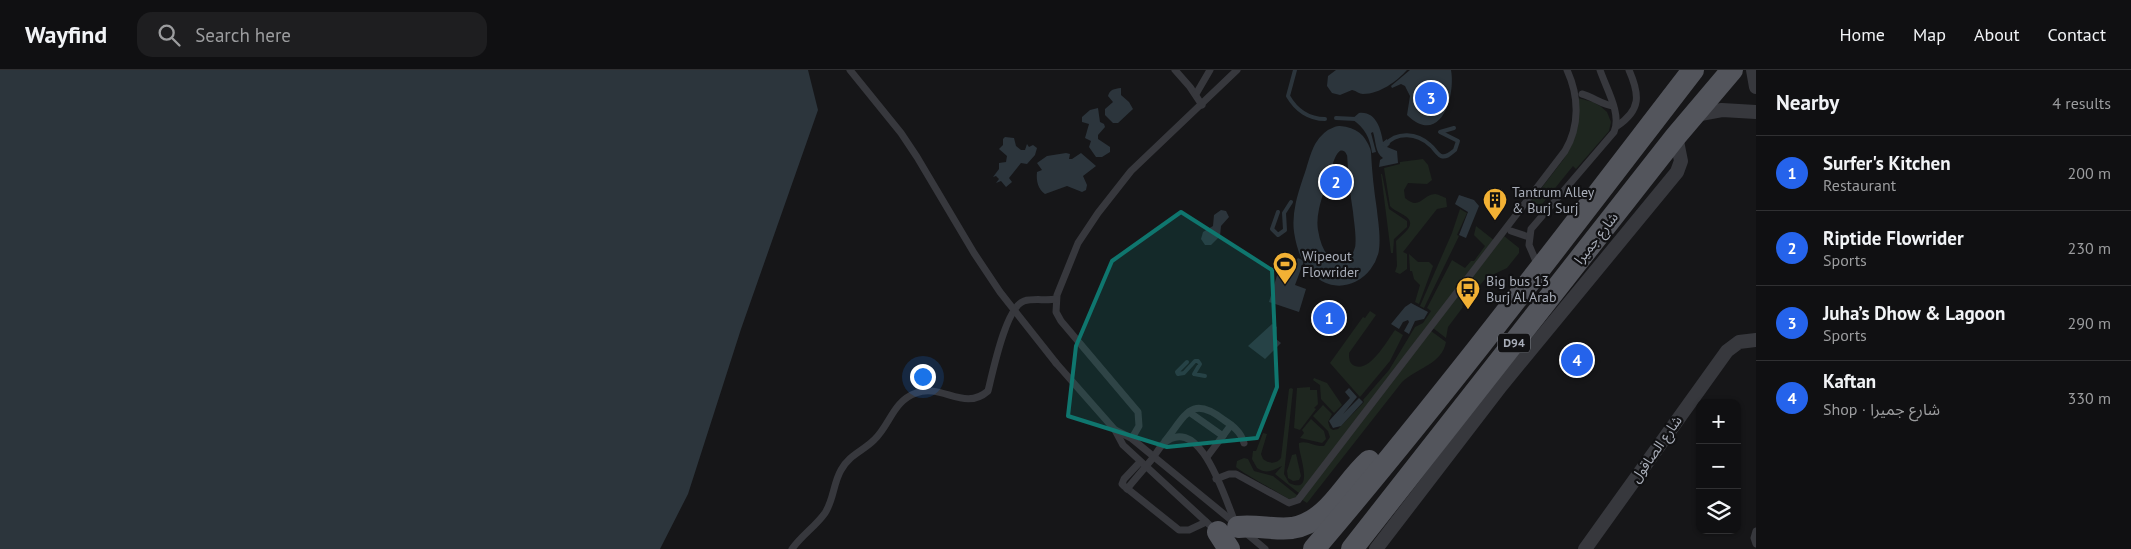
<!DOCTYPE html>
<meta charset="utf-8">
<style>
:root{--surface:#101012;--page:#1e1e20;--text:#f1f3f6;--muted:#9c9d9f;--line:#303032;--accent:#2563eb}
body{margin:0;font-family:"PT Sans","Noto Sans Arabic",sans-serif;background:var(--page);color:var(--text)}
.controls{position:absolute;right:15px;bottom:15px;display:grid;overflow:hidden;border-radius:10px;box-shadow:0 1px 4px #0004}
.controls button{width:45px;height:45px;display:grid;place-items:center;padding:0;border:0;border-bottom:1px solid var(--line);background:var(--surface);color:var(--text);font:25px sans-serif}
.you{position:absolute;left:922px;top:306px;width:18px;height:18px;margin:-12px;border:4px solid #fff;border-radius:50%;background:#1a73e8;box-shadow:0 0 0 8px #1a73e833}
.badge{display:grid;place-items:center;width:32px;height:32px;border-radius:50%;background:var(--accent);color:#fff;font-size:16px;font-weight:700}
.pin{position:absolute;translate:-50% -50%;border:2px solid #fff;box-shadow:0 1px 5px #0006}
.list{margin:0;padding:0;list-style:none}
h2{display:flex;justify-content:space-between;align-items:center;height:65px;margin:0;padding:0 20px;font-size:21px}
h2 small{font-size:16px;font-weight:400;color:var(--muted)}
.list li{display:grid;grid-template-columns:32px 1fr auto;gap:15px;align-items:center;box-sizing:border-box;height:75px;padding:0 20px;border-top:1px solid var(--line)}
.list b{display:block;font-size:19px;white-space:nowrap}
.list p{margin:0;font-size:16px;white-space:nowrap;color:var(--muted)}
.list em{font-size:16px;font-style:normal;color:var(--muted)}
.icon{flex:none;width:28px;height:28px;fill:none;stroke:currentColor;stroke-width:2;stroke-linecap:round;stroke-linejoin:round}
.map{position:relative;flex:none;width:1756px;height:479px;overflow:hidden}
header{display:flex;align-items:center;gap:30px;box-sizing:border-box;height:70px;padding:0 25px;background:var(--surface);border-bottom:1px solid var(--line)}
header strong{font-size:24px}
nav{display:flex;gap:28px;margin-inline-start:auto;font-size:18px}
.search{width:350px;height:45px;background:var(--page);display:flex;align-items:center;gap:12px;box-sizing:border-box;padding:0 18px;border-radius:15px;color:var(--muted);font-size:19px}
main{display:flex}
aside{flex:1;background:var(--surface)}
.map>svg:first-child{display:block}
.green{fill:#1e261f}
.water{fill:#2c353c}
.lines{fill:none;stroke-linecap:round;stroke-linejoin:round}
.stream{stroke:#2c353c;stroke-width:4}
.river{stroke:#2c353c;stroke-width:24}
.service{stroke:#37383d;stroke-width:7}
.minor{stroke:#37383d;stroke-width:14}
.primary{stroke:#53555c;stroke-width:22}
.service-bridge{stroke:#37383d;stroke-width:7}
.marked{fill:#0f766e;fill-opacity:0.2;stroke:#0f766e;stroke-width:4;stroke-linejoin:round}
.labels{text-anchor:middle;stroke-width:4.5;stroke-linejoin:round;paint-order:stroke}
.shield{fill:#111113;stroke:#7b7e86;stroke-width:1}
.shield-label{font-size:12px;font-weight:bold;fill:#a8adb8}
.poi-label{font-size:14px;fill:#a8adb8;stroke:#111113;text-anchor:start}
.street-label{font-size:14px;fill:#a8adb8;stroke:#111113}
</style>
<header>
<strong>Wayfind</strong>
<div class="search"><svg class="icon" aria-label="search" viewBox="0 0 24 24"><circle cx="10" cy="10" r="6"/><path d="M15 15l6 6"/></svg>Search here</div>
<nav><a>Home</a><a>Map</a><a>About</a><a>Contact</a></nav>
</header>
<main>
<div class="map">
<svg width="1756" height="479" viewBox="0 0 1756 479">
<rect width="100%" height="100%" fill="#161618"/>
<g class="green">
<path d="M1578,28l15,4 7,4 7,6 4,10 -2,9 -33,38 -3,-3 -35,43 -8,-6 33,-43 9,-16 5,-14z"/>
<path d="M1423,89l5,6 4,15 -5,4 -19,-1 -4,7 1,8c15,13 18,-4 30,-4 3,0 8,3 11,4l1,9 -10,2 -34,43 4,2v15l-7,5 -5,-2 2,-6 -1,-25c4,-4 9,-8 12,-12 9,-13 -13,-16 -18,-23l-6,-38 16,-4v-2z"/>
<path d="M1381,104h1l7,35 18,12v6l-13,12 -1,14h-2z"/>
<path d="M1460,139l7,4 -10,22 2,1 -35,72 -4,-2 32,-73z"/>
<path d="M1476,156l19,15 -195,253 -25,-20 7,-8c-9,4 -15,9 -25,2l-5,-9 1,-8h3l7,-18 4,1 -6,20 2,5c6,5 14,5 18,-1l8,-69 2,-1 2,1 -9,85 5,9c28,13 8,-32 10,-40 8,-3 16,4 25,3l6,-9 -2,-6 -15,-15 10,-11 9,9 -4,8 2,6 3,2 5,-1 26,-27 -1,-2 26,-30 26,-43 8,-4 8,-12 -4,-3 25,-48 13,8 6,-7h3l11,-15 -11,-11z"/>
<path d="M1504,166l15,12v5l-12,15 -21,10 -24,28 1,1 -15,20 -2,11 -13,-10z"/>
<path d="M1409,184l9,8h11l4,4 -14,38 -4,-2 5,-17 -6,-6 -2,-8h-2z"/>
<path d="M1370,241l6,4 -27,38c0,5 0,11 6,13 15,6 32,-25 40,-36l8,5 -13,26 -30,36 -30,-34 33,-46 2,1z"/>
<path d="M1431,261l15,11c-4,22 -29,26 -44,40l-95,121 -6,-4z"/>
<path d="M1314,308l13,5 15,22 -8,8 -13,-14 -1,-14 -7,-5z"/>
<path d="M1310,317v3h7l1,14 -4,4 2,1 -16,21 -6,-2 3,-40z"/>
<path d="M1311,349l13,12 2,8 -4,4 -22,-5 4,-5 -2,-3z"/>
<path d="M1296,384l5,22 -2,4 -6,1 -5,-3 -1,-7 5,-16z"/>
<path d="M1244,388l4,1 6,12 19,5 25,20 -7,4 -2,-1c-8,-5 -50,-28 -53,-32l1,-6z"/>
</g>
<g class="water">
<path d="M0,0h808l10,40 -77,219 -53,165 -28,55h-660z"/>
<path d="M1336,0h71c-10,11 -27,24 -44,24 -4,0 -6,-3 -11,-4l-12,5 -8,-2 -5,-7 1,-10z"/>
<path d="M1410,0h41c5,27 -11,77 -44,45l3,-19 -5,-10 -4,-2 -9,4 -1,-2z"/>
<path d="M1121,18v7l8,7 4,7 -15,14h-5l-8,-8v-6l8,-7 -5,-6c2,-7 6,-7 13,-8z"/>
<path d="M1098,38l2,14 4,2 1,3 -7,8v4l12,8v5l-8,5h-6l-7,-10 2,-6 -6,-3 4,-14 -7,-2v-5l8,-7z"/>
<path d="M1359,43c17,-2 22,16 24,29l4,-3 3,5 -3,3 10,4 1,12 -19,4 1,-7 3,-2c-8,-5 -7,-17 -10,-26l-2,1 5,19 -4,1c-2,-15 -7,-25 -20,-34z"/>
<path d="M1005,67l9,1 2,8 5,4h4l2,-6 2,3 4,-2 4,3 -2,7 -8,9 -6,-1 -12,15 3,4 -6,5 -5,-6 -5,2 3,-4 -3,-3 -3,1 6,-8v-6l7,-1 1,-6 -8,-7 4,-4v-6z"/>
<path d="M1066,83l4,1 -1,5h3l9,-6 15,13 -13,10 4,9 -1,5 -4,2 -15,-6 -22,8c-7,-5 -9,-13 -8,-22l5,-2 -5,-7 10,-7z"/>
<path d="M1333,97l14,3 -7,27 -14,-3z"/>
<path d="M1459,125l15,5 5,6 -13,32 -7,-3 9,-23 -13,-8z"/>
<path d="M1221,140l5,1 3,6 -8,9 -1,10 -9,9h-6l-4,-6 2,-7 10,-6 1,-11z"/>
<path d="M1298,188l6,3 -9,24 11,4 -7,23 -30,-10 9,-30 8,3z"/>
<path d="M1411,233l17,9 -4,7 -9,2 -6,13 -5,-3 5,-9 -1,-2 -5,2 -4,7 -8,-5 14,-17z"/>
<path d="M1272,254l5,3 -1,12 5,4 -16,16 -17,-13z"/>
<path d="M1349,318l8,9 -14,17 16,-16 4,4 -22,24 -8,2 -4,-7 21,-23 -5,-6z"/>
</g>
<g class="lines">
<g class="stream">
<path d="M1295,0l-7,26c8,14 21,23 37,23"/>
<path d="M1336,48l20,1"/>
<path d="M1385,75c12,-14 32,-12 45,0 4,3 7,9 11,11 6,2 10,-3 14,-6l3,-9 -18,-9 14,-4"/>
<path d="M1278,142l-6,17 6,6 7,-5 -1,-17 7,-11"/>
<path d="M1187,292l-10,10 1,2 6,-1 11,-12h3l2,3 -6,10 11,2"/>
</g>
<path class="river" d="M1339,68c12,1 16,5 20,15 1,19 3,39 6,58 1,12 4,25 2,38 -4,19 -26,33 -43,19 -11,-8 -16,-24 -18,-37 -3,-20 6,-41 12,-60 4,-13 7,-28 21,-33z"/>
<g class="service">
<path d="M1175,0l15,17 12,18"/>
<path d="M1196,24l14,-24"/>
<path d="M1582,24c11,3 21,11 31,12"/>
<path d="M1617,56c24,-16 23,-31 12,-56"/>
<path d="M1511,161l18,6"/>
<path d="M1538,196l-9,-21 2,-16 83,-97c8,-18 -8,-44 -14,-62"/>
<path d="M1056,293l59,67 8,15 92,85"/>
<path d="M1189,342l34,24"/>
<path d="M1115,360l16,8 105,86"/>
<path d="M1132,368l7,-12 -1,-14 -77,-91 -5,-9 1,-17 21,-52 20,-30 33,-42 106,-101"/>
<path d="M1165,371c21,-26 26,-47 59,-21 9,6 17,12 20,23"/>
<path d="M1207,387l24,-32"/>
<path d="M1140,392l-16,17 -2,5 2,2 55,44h10l17,-8"/>
<path d="M1216,409l13,-5h7l53,29 9,-3 267,-349c15,-25 14,-55 2,-81"/>
<path d="M1127,419c8,-10 17,-20 25,-30 4,-5 7,-11 11,-15 37,-33 62,55 72,78"/>
<path d="M1756,461l-2,7 2,6"/>
<path d="M1246,463l19,16"/>
<path d="M792,479c10,-14 24,-23 33,-36 9,-14 8,-29 16,-43 8,-15 22,-19 33,-30 16,-15 19,-39 42,-47 26,-10 48,19 72,-2 5,-20 18,-84 36,-90 10,-3 22,0 32,-2"/>
</g>
<g class="minor">
<path d="M1753,0l3,17"/>
<path d="M1695,45l27,-5 34,2"/>
<path d="M1376,479l125,-163 176,-214 4,-11 -5,-25"/>
<path d="M1585,479l142,-198 12,-9 17,-2"/>
</g>
<g class="primary">
<path d="M1238,457c19,-2 36,3 54,1 37,-6 52,-45 77,-67"/>
<path d="M1218,462l11,17"/>
<path d="M1314,479c132,-155 255,-318 379,-479"/>
<path d="M1352,479l324,-413 56,-66"/>
</g>
<path class="service-bridge" d="M850,0l51,63 16,24 57,96 26,39 56,71"/>
</g>
<path class="marked" d="M1181,142l91,58 5,117 -20,51 -90,9 -99,-31 8,-70 36,-85z"/>
<defs>
<symbol id="building-pin" viewBox="-11 -11 22 30"><path d="M0 17L-7.5 6A9.5 9.5 0 1 1 7.5 6Z" fill="#f2b134" stroke="#111113"/><path d="M-4-6H4V6H1V3H-1V6H-4ZM-2.5-4.3h1.7v1.8h-1.7ZM.8-4.3h1.7v1.8H.8ZM-2.5-1h1.7V.8h-1.7ZM.8-1h1.7V.8H.8Z" fill="#111"/></symbol>
<symbol id="stadium-pin" viewBox="-11 -11 22 30"><path d="M0 17L-7.5 6A9.5 9.5 0 1 1 7.5 6Z" fill="#f2b134" stroke="#111113"/><path d="M0-5a6.5 5 0 1 0 0 10a6.5 5 0 1 0 0-10ZM-3.5-1.8h7v3.6h-7Z" fill="#111"/></symbol>
<symbol id="bus-pin" viewBox="-11 -11 22 30"><path d="M0 17L-7.5 6A9.5 9.5 0 1 1 7.5 6Z" fill="#f2b134" stroke="#111113"/><path d="M-5-6H5V4H4V6H2V4H-2V6H-4V4H-5ZM-3.5-4V0h7V-4ZM-3.5 1.2v1.5H-2V1.2ZM2 1.2v1.5H3.5V1.2Z" fill="#111"/></symbol>
</defs>
<g fill-rule="evenodd">
<use href="#building-pin" x="1481" y="116" width="28" height="38"/>
<use href="#stadium-pin" x="1271" y="180" width="28" height="38"/>
<use href="#bus-pin" x="1454" y="205" width="28" height="38"/>
</g>
<g class="labels">
<rect class="shield" x="1498" y="263.5" width="32" height="19" rx="4"/>
<g class="shield-label">
<text x="1514" y="277">D94</text>
</g>
<g class="poi-label">
<text x="1512" y="127">Tantrum Alley<tspan x="1512" dy="16">&amp; Burj Surj</tspan></text>
<text x="1302" y="191">Wipeout<tspan x="1302" dy="16">Flowrider</tspan></text>
<text x="1486" y="216">Big bus 13<tspan x="1486" dy="16">Burj Al Arab</tspan></text>
</g>
<g class="street-label">
<text transform="translate(1596 168) rotate(-52)" y="5">شارع جميرا</text>
<text transform="translate(1656 379) rotate(-55)" y="5">شارع الصاقول</text>
</g>
</g>
</svg>
<div class="controls">
<button>+</button>
<button>−</button>
<button><svg class="icon" aria-label="layers" viewBox="0 0 24 24"><path d="M12 4l9 5-9 5-9-5zM3 14l9 5 9-5"/></svg></button>
</div>
<div class="you"></div>
<div class="pin badge" style="left:1329px;top:248px">1</div>
<div class="pin badge" style="left:1336px;top:112px">2</div>
<div class="pin badge" style="left:1431px;top:28px">3</div>
<div class="pin badge" style="left:1577px;top:290px">4</div>
</div>
<aside>
<h2>Nearby<small>4 results</small></h2>
<ul class="list">
<li><span class="badge">1</span><div><b>Surfer's Kitchen</b><p>Restaurant</p></div><em>200 m</em></li>
<li><span class="badge">2</span><div><b>Riptide Flowrider</b><p>Sports</p></div><em>230 m</em></li>
<li><span class="badge">3</span><div><b>Juha’s Dhow &amp; Lagoon</b><p>Sports</p></div><em>290 m</em></li>
<li><span class="badge">4</span><div><b>Kaftan</b><p>Shop · شارع جميرا</p></div><em>330 m</em></li>
</ul>
</aside>
</main>
